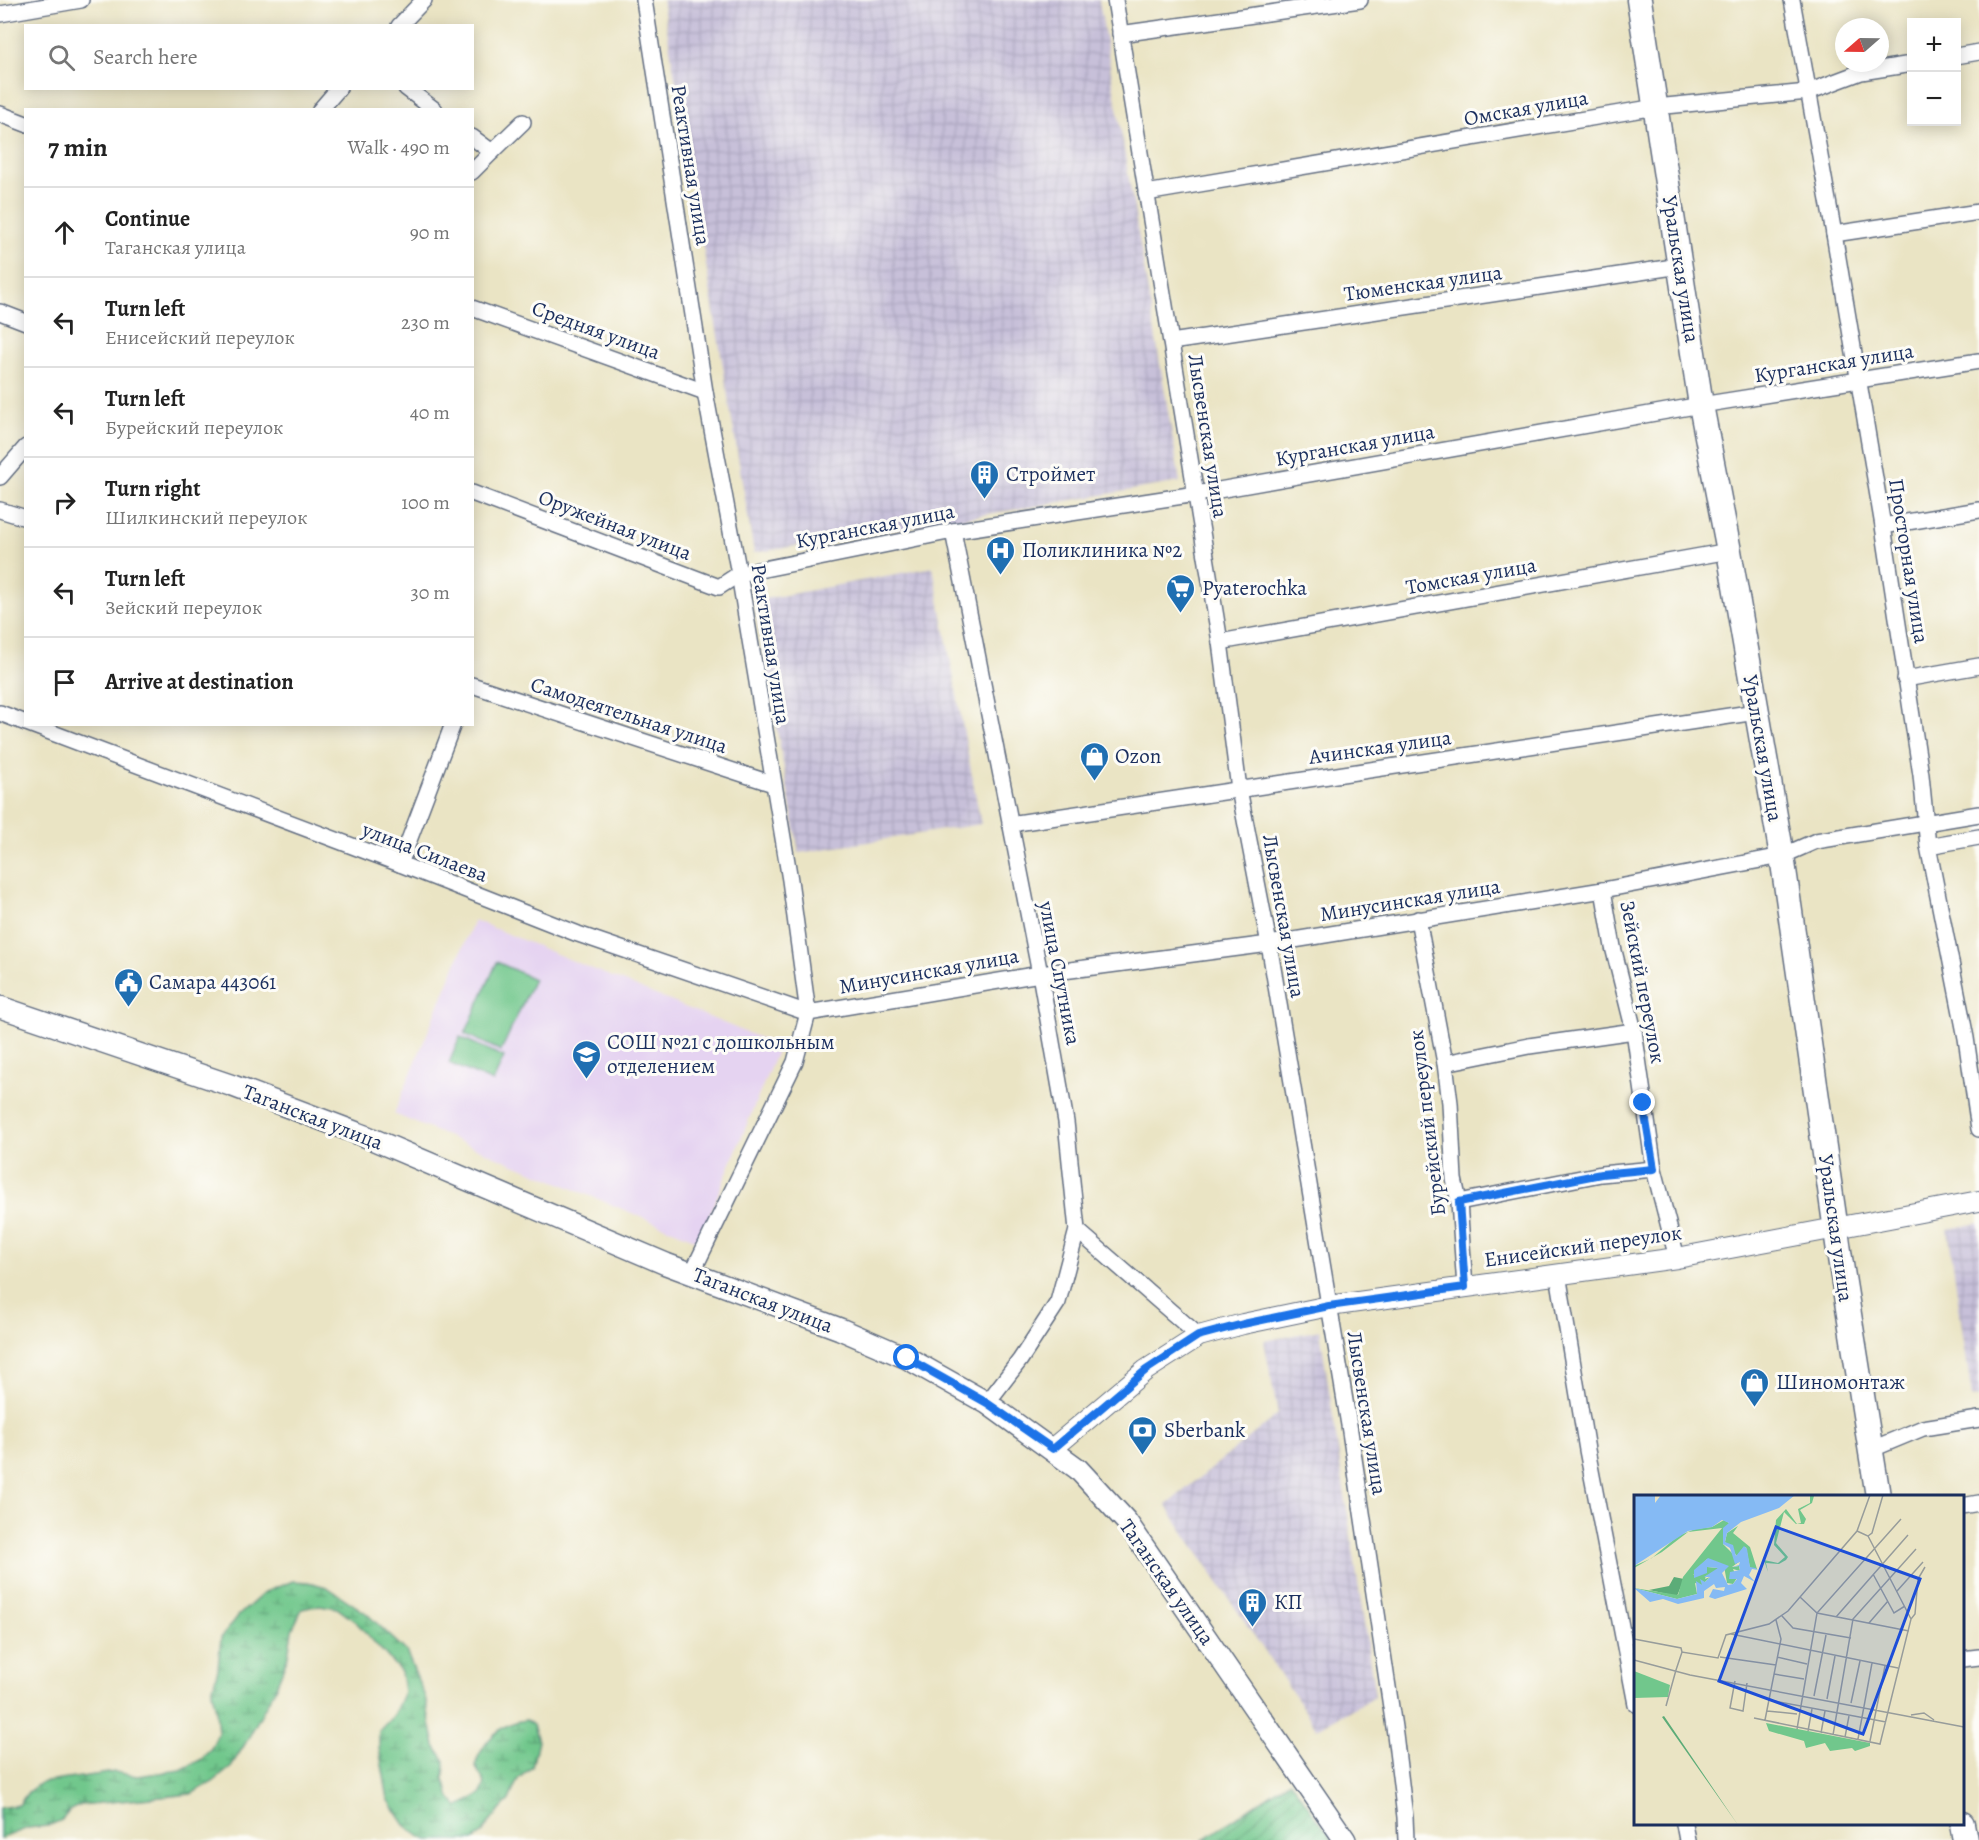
<!DOCTYPE html>
<meta charset="utf-8">
<style>
:root{--surface:#fff;--page:#f6f6f6;--text:#222;--muted:#767676;--line:#e0e0e0}
body{margin:0;font-family:Alegreya,serif;background:var(--page);color:var(--text)}
.controls{position:absolute;right:18px;top:18px;display:grid;overflow:hidden;border-radius:0px;box-shadow:0 3px 15px #0003}
.controls button{width:54px;height:54px;display:grid;place-items:center;padding:0;border:0;border-bottom:2px solid var(--line);background:var(--surface);color:var(--text);font:30px sans-serif}
.compass{position:absolute;left:1835px;top:18px;width:54px;height:54px;border-radius:50%;background:var(--surface);box-shadow:0 3px 15px #0003;rotate:250deg}
.stop{position:absolute;width:18px;height:18px;margin:-14px;border:4px solid #1a73e8;border-radius:50%;background:#fff}
.stop.end{background:#1a73e8;border-color:#fff;box-shadow:0 2px 6px #0008}
.list{margin:0;padding:0;list-style:none}
h2{display:flex;justify-content:space-between;align-items:center;height:78px;margin:0;padding:0 24px;font-size:26px}
h2 small{font-size:20px;font-weight:400;color:var(--muted)}
.list li{display:grid;grid-template-columns:39px 1fr auto;gap:18px;align-items:center;box-sizing:border-box;height:90px;padding:0 24px;border-top:2px solid var(--line)}
.list b{display:block;font-size:22px;white-space:nowrap}
.list p{margin:0;font-size:20px;white-space:nowrap;color:var(--muted)}
.list em{font-size:20px;font-style:normal;color:var(--muted)}
.icon{flex:none;width:33px;height:33px;fill:none;stroke:currentColor;stroke-width:2;stroke-linecap:round;stroke-linejoin:round}
.map{position:relative;flex:none;width:1979px;height:1840px;overflow:hidden}
.search{position:absolute;background:var(--surface);box-shadow:0 3px 15px #0003;left:24px;top:24px;width:450px;height:66px;display:flex;align-items:center;gap:15px;box-sizing:border-box;padding:0 21px;border-radius:0px;color:var(--muted);font-size:22px}
.panel{position:absolute;background:var(--surface);box-shadow:0 3px 15px #0003;left:24px;top:108px;width:450px;height:618px;border-radius:0px}
.map>svg:first-child{display:block}
.built{fill:#e5d3f1}
.industrial{fill:url(#industrial-grid)}
.grass{fill:#71c78c;stroke:#467b75;stroke-width:1.5}
.wetland{fill:url(#wetland-marsh);stroke:#467b75;stroke-width:1.5}
.garden{fill:url(#garden-furrows);stroke:#467b75;stroke-width:1.5}
.lines{fill:none;stroke-linecap:round;stroke-linejoin:round}
.minor-casing{stroke:#636e82;stroke-width:18}
.tertiary-casing{stroke:#636e82;stroke-width:22}
.secondary-casing{stroke:#636e82;stroke-width:24}
.primary-casing{stroke:#636e82;stroke-width:27}
.minor{stroke:#fff;stroke-width:15}
.tertiary{stroke:#fff;stroke-width:20}
.secondary{stroke:#fff;stroke-width:21}
.primary{stroke:#fff;stroke-width:24}
.route{stroke:#1a73e8;stroke-width:8}
.labels{text-anchor:middle;stroke-width:6;stroke-linejoin:round;paint-order:stroke}
.street-label{font-size:21px;fill:#1b2f5e;stroke:#fdfcf7}
.poi-label{font-size:21px;fill:#1b2f5e;stroke:#fdfcf7;text-anchor:start}
.inset-road{fill:none;stroke:#979c9b;stroke-width:1.5}
.view{fill:#1d4ed8;fill-opacity:0.15;stroke:#1d4ed8;stroke-width:3}
.inset-edge{fill:none;stroke:#1b2f5e;stroke-width:3}
</style>
<div class="map">
<svg width="1979" height="1840" viewBox="0 0 1979 1840">
<defs>
<pattern id="industrial-grid" width="8" height="8" patternUnits="userSpaceOnUse" patternTransform="scale(1.5)"><rect width="8" height="8" fill="#c7c0d9"/><path d="M0 4h8M4 0v8" fill="none" stroke="#aaa5bd"/></pattern>
<pattern id="wetland-marsh" width="20" height="14" patternUnits="userSpaceOnUse" patternTransform="scale(1.5)"><rect width="20" height="14" fill="#71c78c"/><path d="M1 5h8M5 5V1M11 12h8M15 12V8" fill="none" stroke="#5ca276"/></pattern>
<pattern id="garden-furrows" width="10" height="10" patternUnits="userSpaceOnUse" patternTransform="scale(1.5)"><rect width="10" height="10" fill="#71c78c"/><path d="M-1 1l2-2M0 10L10 0M9 11l2-2" fill="none" stroke="#5ca276"/></pattern>
</defs>
<rect width="100%" height="100%" fill="#fdfcf7"/>
<filter id="ink" filterUnits="userSpaceOnUse"><feTurbulence type="fractalNoise" baseFrequency=".0167" numOctaves="2"/><feDisplacementMap in="SourceGraphic" scale="12" xChannelSelector="R" yChannelSelector="G"/><feConvolveMatrix kernelMatrix="1 2 1 2 8 2 1 2 1" color-interpolation-filters="sRGB"/></filter>
<filter id="wash" filterUnits="userSpaceOnUse"><feTurbulence type="fractalNoise" baseFrequency=".008" numOctaves="4" result="noise"/><feDisplacementMap in="SourceGraphic" scale="24" xChannelSelector="R" yChannelSelector="G"/><feGaussianBlur stdDeviation="1.35" result="paint"/><feColorMatrix in="noise" values="0 0 0 0 0 0 0 0 0 0 0 0 0 0 0 0 0 1.4 0 .05"/><feComposite in="paint" operator="in"/></filter>
<g filter="url(#wash)">
<rect width="100%" height="100%" fill="#eae4c4"/>
<path class="built" d="M474,920l305,126 -80,195 -305,-127z"/>
<g class="industrial">
<path d="M662,0h437l81,482 -426,71z"/>
<path d="M933,567l48,257 -182,29 -45,-252z"/>
<path d="M1979,1223v174l-7,1 -24,-169z"/>
<path d="M1320,1330l55,366 -58,33 -151,-224 112,-91 -14,-73z"/>
</g>
<g class="grass">
<path d="M497,962l37,17 -33,72 -36,-17z"/>
<path d="M460,1037l44,20 -11,25 -44,-19z"/>
</g>
<path class="wetland" d="M293,1581l15,1 19,5 39,26 40,38 19,46 10,49 10,15 -1,18 6,19 8,9 23,-13 4,-11 -10,-17c7,-24 26,-44 51,-46l7,5 5,16 -6,26 -14,12 -9,21 -21,24 -6,10 -9,6h-44l-7,-2 -17,-13 -17,-26 -9,-51v-17l14,-15 11,-24 -3,-20 -44,-49 -20,-15 -17,-3 -18,4 -10,21 -4,26 -13,33 -30,55 -15,24 -17,14 -22,12 -110,11 -11,5 -8,10 -14,6 -20,2 -28,11v-31l19,-3 9,-13 12,-9 75,-11 22,4 44,-6 21,-11 10,-12 6,-14 -2,-23 -4,-19 6,-22 3,-31 17,-22 27,-24z"/>
<path class="garden" d="M1290,1781l43,59h-130z"/>
</g>
<g filter="url(#ink)">
<g class="lines">
<defs>
<g id="minor">
<path d="M644,0l61,392 34,182 51,306 18,133 -13,49 -103,211"/>
<path d="M1115,0l105,642 19,147 30,155 80,481 46,309 10,83 1,23"/>
<path d="M1792,0l42,234 49,292 38,249 7,71 38,192 13,91"/>
<path d="M0,14l81,-14"/>
<path d="M399,26l25,-26"/>
<path d="M1120,34l240,-34"/>
<path d="M1956,56l23,-4"/>
<path d="M406,88l29,22"/>
<path d="M320,110l19,-22"/>
<path d="M0,114l26,10"/>
<path d="M472,137l20,15 -20,20"/>
<path d="M492,152l31,-30"/>
<path d="M1146,193l510,-86 152,-15 53,-20 51,-8"/>
<path d="M1834,234l145,-22"/>
<path d="M472,308l233,84"/>
<path d="M0,312l26,10"/>
<path d="M1171,342l509,-76"/>
<path d="M0,477l26,-30"/>
<path d="M472,493l247,94 20,-13 214,-43 243,-37 505,-89 278,-44"/>
<path d="M0,510l26,8"/>
<path d="M1883,526l96,-16"/>
<path d="M953,531l87,443 26,148 11,108 -19,72 -38,58 -33,43"/>
<path d="M1220,642l509,-91"/>
<path d="M1905,679l74,-13"/>
<path d="M472,685l301,99"/>
<path d="M0,713l26,10"/>
<path d="M29,724l371,140 178,70 230,79 232,-39 229,-30 334,-54 179,-34 34,-15 163,-27"/>
<path d="M1010,824l746,-112"/>
<path d="M1928,846l51,-9"/>
<path d="M400,864l53,-140"/>
<path d="M1603,890l10,57 21,84 20,138 23,89"/>
<path d="M1418,919l27,144 5,40 4,76 5,23 6,85"/>
<path d="M1445,1063l84,-17 105,-15"/>
<path d="M1459,1202l142,-28 53,-5"/>
<path d="M1077,1230l122,106"/>
<path d="M1558,1274l29,176 49,254"/>
<path d="M1870,1450l53,-22 56,-9"/>
<path d="M1962,1506l17,-3"/>
<path d="M1962,1659l17,-2"/>
<path d="M1684,1824l3,16"/>
</g>
<path id="tertiary" d="M1052,1449l94,-79 53,-34 44,-12 86,-18 348,-48 302,-57"/>
<path id="secondary" d="M0,1007l233,79 132,50 301,128 174,65 67,29 80,45 91,66 48,52 219,319"/>
<g id="primary">
<path d="M1639,0l62,405 28,146 53,305 58,402 38,238"/>
<path d="M1962,1824l3,16"/>
</g>
</defs>
<use href="#minor" class="minor-casing"/>
<use href="#tertiary" class="tertiary-casing"/>
<use href="#secondary" class="secondary-casing"/>
<use href="#primary" class="primary-casing"/>
<use href="#minor" class="minor"/>
<use href="#tertiary" class="tertiary"/>
<use href="#secondary" class="secondary"/>
<use href="#primary" class="primary"/>
</g>
</g>
<g class="lines" filter="url(#ink)">
<path class="route" d="M907,1358l80,45 66,46 93,-79 52,-34 45,-12 86,-18 136,-19 -6,-85 142,-28 53,-5 -11,-66"/>
</g>
<defs>
<symbol id="building-pin" viewBox="-11 -11 22 30"><path d="M0 17L-7.5 6A9.5 9.5 0 1 1 7.5 6Z" fill="#1f6fb2" stroke="#fdfcf7"/><path d="M-4-6H4V6H1V3H-1V6H-4ZM-2.5-4.3h1.7v1.8h-1.7ZM.8-4.3h1.7v1.8H.8ZM-2.5-1h1.7V.8h-1.7ZM.8-1h1.7V.8H.8Z" fill="#fff"/></symbol>
<symbol id="hospital-pin" viewBox="-11 -11 22 30"><path d="M0 17L-7.5 6A9.5 9.5 0 1 1 7.5 6Z" fill="#1f6fb2" stroke="#fdfcf7"/><path d="M-5-5h3v3.5h4V-5h3V5h-3V1.5h-4V5h-3Z" fill="#fff"/></symbol>
<symbol id="supermarket-pin" viewBox="-11 -11 22 30"><path d="M0 17L-7.5 6A9.5 9.5 0 1 1 7.5 6Z" fill="#1f6fb2" stroke="#fdfcf7"/><path d="M-6-5.5h2.5l.6 2H6L4.5 2H-2.5L-4.4-4H-6ZM-1.5 3.2a1.3 1.3 0 1 0 .1 0ZM3 3.2a1.3 1.3 0 1 0 .1 0Z" fill="#fff"/></symbol>
<symbol id="shop-pin" viewBox="-11 -11 22 30"><path d="M0 17L-7.5 6A9.5 9.5 0 1 1 7.5 6Z" fill="#1f6fb2" stroke="#fdfcf7"/><path d="M-5-2.5h2.3a2.7 3.5 0 0 1 5.4 0H5L5.5 6h-11ZM-1.5-2.5h3a1.5 2.3 0 0 0-3 0Z" fill="#fff"/></symbol>
<symbol id="civic-pin" viewBox="-11 -11 22 30"><path d="M0 17L-7.5 6A9.5 9.5 0 1 1 7.5 6Z" fill="#1f6fb2" stroke="#fdfcf7"/><path d="M-.6-6.5H3V-4.5H.6V-3L4-1V1h2V6H-6V1h2V-1L-.6-3ZM-1.2 2.5V6h2.4V2.5Z" fill="#fff"/></symbol>
<symbol id="school-pin" viewBox="-11 -11 22 30"><path d="M0 17L-7.5 6A9.5 9.5 0 1 1 7.5 6Z" fill="#1f6fb2" stroke="#fdfcf7"/><path d="M0-5L7-2L0 1L-7-2ZM-4 1L0 2.5L4 1V4Q0 6-4 4Z" fill="#fff"/></symbol>
<symbol id="bank-pin" viewBox="-11 -11 22 30"><path d="M0 17L-7.5 6A9.5 9.5 0 1 1 7.5 6Z" fill="#1f6fb2" stroke="#fdfcf7"/><path d="M-6-4H6V4H-6ZM0-2.3a2.3 2.3 0 1 0 0 4.6a2.3 2.3 0 1 0 0-4.6Z" fill="#fff"/></symbol>
</defs>
<g fill-rule="evenodd">
<use href="#building-pin" x="968" y="458" width="33" height="45"/>
<use href="#hospital-pin" x="984" y="534" width="33" height="45"/>
<use href="#supermarket-pin" x="1164" y="572" width="33" height="45"/>
<use href="#shop-pin" x="1078" y="740" width="33" height="45"/>
<use href="#civic-pin" x="112" y="966" width="33" height="45"/>
<use href="#school-pin" x="570" y="1038" width="33" height="45"/>
<use href="#shop-pin" x="1738" y="1366" width="33" height="45"/>
<use href="#bank-pin" x="1126" y="1414" width="33" height="45"/>
<use href="#building-pin" x="1236" y="1586" width="33" height="45"/>
</g>
<g class="labels">
<g class="street-label">
<text transform="translate(1526 108) rotate(-10)" y="7">Омская улица</text>
<text transform="translate(691 165) rotate(81)" y="7">Реактивная улица</text>
<text transform="translate(1681 269) rotate(81)" y="7">Уральская улица</text>
<text transform="translate(1423 283) rotate(-8)" y="7">Тюменская улица</text>
<text transform="translate(596 330) rotate(20)" y="7">Средняя улица</text>
<text transform="translate(1834 363) rotate(-9)" y="7">Курганская улица</text>
<text transform="translate(1208 436) rotate(81)" y="7">Лысвенская улица</text>
<text transform="translate(1355 445) rotate(-10)" y="7">Курганская улица</text>
<text transform="translate(615 525) rotate(21)" y="7">Оружейная улица</text>
<text transform="translate(875 526) rotate(-11)" y="7">Курганская улица</text>
<text transform="translate(1909 561) rotate(81)" y="7">Просторная улица</text>
<text transform="translate(1471 576) rotate(-10)" y="7">Томская улица</text>
<text transform="translate(771 644) rotate(81)" y="7">Реактивная улица</text>
<text transform="translate(629 715) rotate(18)" y="7">Самодеятельная улица</text>
<text transform="translate(1380 747) rotate(-8)" y="7">Ачинская улица</text>
<text transform="translate(1763 748) rotate(80)" y="7">Уральская улица</text>
<text transform="translate(425 852) rotate(21)" y="7">улица Силаева</text>
<text transform="translate(1410 900) rotate(-9)" y="7">Минусинская улица</text>
<text transform="translate(1284 916) rotate(80)" y="7">Лысвенская улица</text>
<text transform="translate(929 971) rotate(-10)" y="7">Минусинская улица</text>
<text transform="translate(1060 973) rotate(79)" y="7">улица Спутника</text>
<text transform="translate(1643 982) rotate(79)" y="7">Зейский переулок</text>
<text transform="translate(313 1117) rotate(21)" y="7">Таганская улица</text>
<text transform="translate(1427 1123) rotate(-97)" y="7">Бурейский переулок</text>
<text transform="translate(1836 1228) rotate(82)" y="7">Уральская улица</text>
<text transform="translate(1583 1246) rotate(-8)" y="7">Енисейский переулок</text>
<text transform="translate(763 1300) rotate(21)" y="7">Таганская улица</text>
<text transform="translate(1367 1413) rotate(81)" y="7">Лысвенская улица</text>
<text transform="translate(1167 1582) rotate(55)" y="7">Таганская улица</text>
</g>
<g class="poi-label">
<text x="1006" y="481">Строймет</text>
<text x="1022" y="557">Поликлиника №2</text>
<text x="1202" y="595">Pyaterochka</text>
<text x="1115" y="763">Ozon</text>
<text x="149" y="989">Самара 443061</text>
<text x="607" y="1049">СОШ №21 с дошкольным<tspan x="607" dy="24">отделением</tspan></text>
<text x="1776" y="1389">Шиномонтаж</text>
<text x="1164" y="1437">Sberbank</text>
<text x="1274" y="1609">КП</text>
</g>
</g>
<g transform="translate(1634 1495)">
<rect width="330" height="330" fill="#eae4c4"/>
<path d="M40,82l10,2 -7,17 -28,-6 20,-4zM30,221l74,109 -76,-108z" fill="#5cac78"/>
<path d="M176,0l4,1 -2,7 -12,7 6,9 -2,5h-8l-12,-12 -8,31 12,14 -2,3 -7,4 -13,-1 2,9 -4,-12 14,3 7,-6 -11,-12 2,-25 10,-11 11,15 4,-1 -3,-14 12,-6zM90,25l5,3 -6,21 17,17 -8,6 7,-1 1,5 -7,-2 4,9 -4,6 -6,-1 -3,-17 -17,-7 -14,16 14,-8 11,1 -2,5 -10,3 -1,3 5,-2 -8,8 -7,-2 2,11 -20,5 -43,-11 44,7 5,-18 39,-49 -34,4 -26,20 -28,16v-2l18,-8 26,-22 17,-7 17,-2zM104,31l-5,7 17,14 7,22 -7,-1 -4,-21 -9,9 -12,-14 2,-9z" fill="#71c78c"/>
<path d="M0,176l36,14 -2,12 -34,1z" fill="#71c78c"/>
<path d="M132,228l104,20v3l-15,5 -3,-3 -22,3 -5,-8 -19,5 -2,-7 -35,-10z" fill="#71c78c"/>
<path d="M0,0h21v8l6,-8h134l-16,13 -38,14 -14,11 -2,9 8,3 3,11 8,-10 3,3 3,18 5,1 3,2 -6,-1 -3,6 6,7 -11,-6 -3,7 6,6 -32,10 -6,-2 4,-8 11,2 1,-4 -9,1 -2,-4 -10,7v7l-26,6 -15,-5 -13,3 -16,-14 43,11 20,-5 -1,-13 6,4 -2,-6 5,3 5,-5h-6l14,-9 -11,-1v6l-13,5v-8l14,-12 21,8 -7,7 6,12 5,-1 4,-5h-8l1,-7 10,-2 -1,-4 -7,1 7,-2 1,-3 -5,2 -5,-16 -7,-4v-16l6,-5 -7,-3 -10,7 -24,4 -54,35z" fill="#85baf4"/>
<path class="inset-road" d="M223,36l11,5 43,83M234,41l4,-3 11,-38M239,79l21,39 11,-7M263,96l26,-29M166,102l17,16 92,18M148,121l11,12 58,10M202,122l72,-82M235,128l19,-22M97,139l167,34M0,144l47,9 1,4M86,162l56,8M143,162l30,7M0,165l56,15 274,52M42,175l6,-18 36,6 8,-23 43,-11 19,-13 69,-80 13,-36M140,179l30,5M101,186l-5,27 13,3 4,-28M180,201l12,-61M193,204l8,-43M135,205l117,22M217,208l9,-42M32,211l10,-36M133,216l30,3M277,220l13,-2 10,7M120,223l126,26 31,-125 4,-5 3,-35 7,-12M131,225l16,-81 -5,-19M163,234l20,-116 84,-94M174,236l4,-22M187,238l4,-22M199,240l20,-116 63,-70M211,242l4,-21M224,244l14,-76M236,246l15,-75"/>
<path class="view" d="M142,32l144,52 -57,155 -144,-53z"/>
<rect width="330" height="330" class="inset-edge"/>
</g>
</svg>
<div class="controls">
<button>+</button>
<button>−</button>
</div>
<svg class="compass" viewBox="-18 -18 36 36"><path d="M0-13l5 13h-10z" fill="#e53935"/><path d="M0 13l5-13h-10z" fill="#767676"/></svg>
<div class="stop" style="left:907px;top:1358px"></div>
<div class="stop end" style="left:1643px;top:1103px"></div>
<div class="search"><svg class="icon" aria-label="search" viewBox="0 0 24 24"><circle cx="10" cy="10" r="6"/><path d="M15 15l6 6"/></svg>Search here</div>
<section class="panel">
<h2>7 min<small>Walk · 490 m</small></h2>
<ul class="list">
<li><svg class="icon" aria-label="ahead" viewBox="0 0 24 24"><path d="M12 20V5M6 11l6-6 6 6"/></svg><div><b>Continue</b><p>Таганская улица</p></div><em>90 m</em></li>
<li><svg class="icon" aria-label="left" viewBox="0 0 24 24"><path d="M17 20v-9H6M10 6l-5 5 5 5"/></svg><div><b>Turn left</b><p>Енисейский переулок</p></div><em>230 m</em></li>
<li><svg class="icon" aria-label="left" viewBox="0 0 24 24"><path d="M17 20v-9H6M10 6l-5 5 5 5"/></svg><div><b>Turn left</b><p>Бурейский переулок</p></div><em>40 m</em></li>
<li><svg class="icon" aria-label="right" viewBox="0 0 24 24"><path d="M7 20v-9h11M14 6l5 5-5 5"/></svg><div><b>Turn right</b><p>Шилкинский переулок</p></div><em>100 m</em></li>
<li><svg class="icon" aria-label="left" viewBox="0 0 24 24"><path d="M17 20v-9H6M10 6l-5 5 5 5"/></svg><div><b>Turn left</b><p>Зейский переулок</p></div><em>30 m</em></li>
<li><svg class="icon" aria-label="arrive" viewBox="0 0 24 24"><path d="M6 21V4h12l-3 4 3 4H6"/></svg><div><b>Arrive at destination</b></div></li>
</ul>
</section>
</div>
